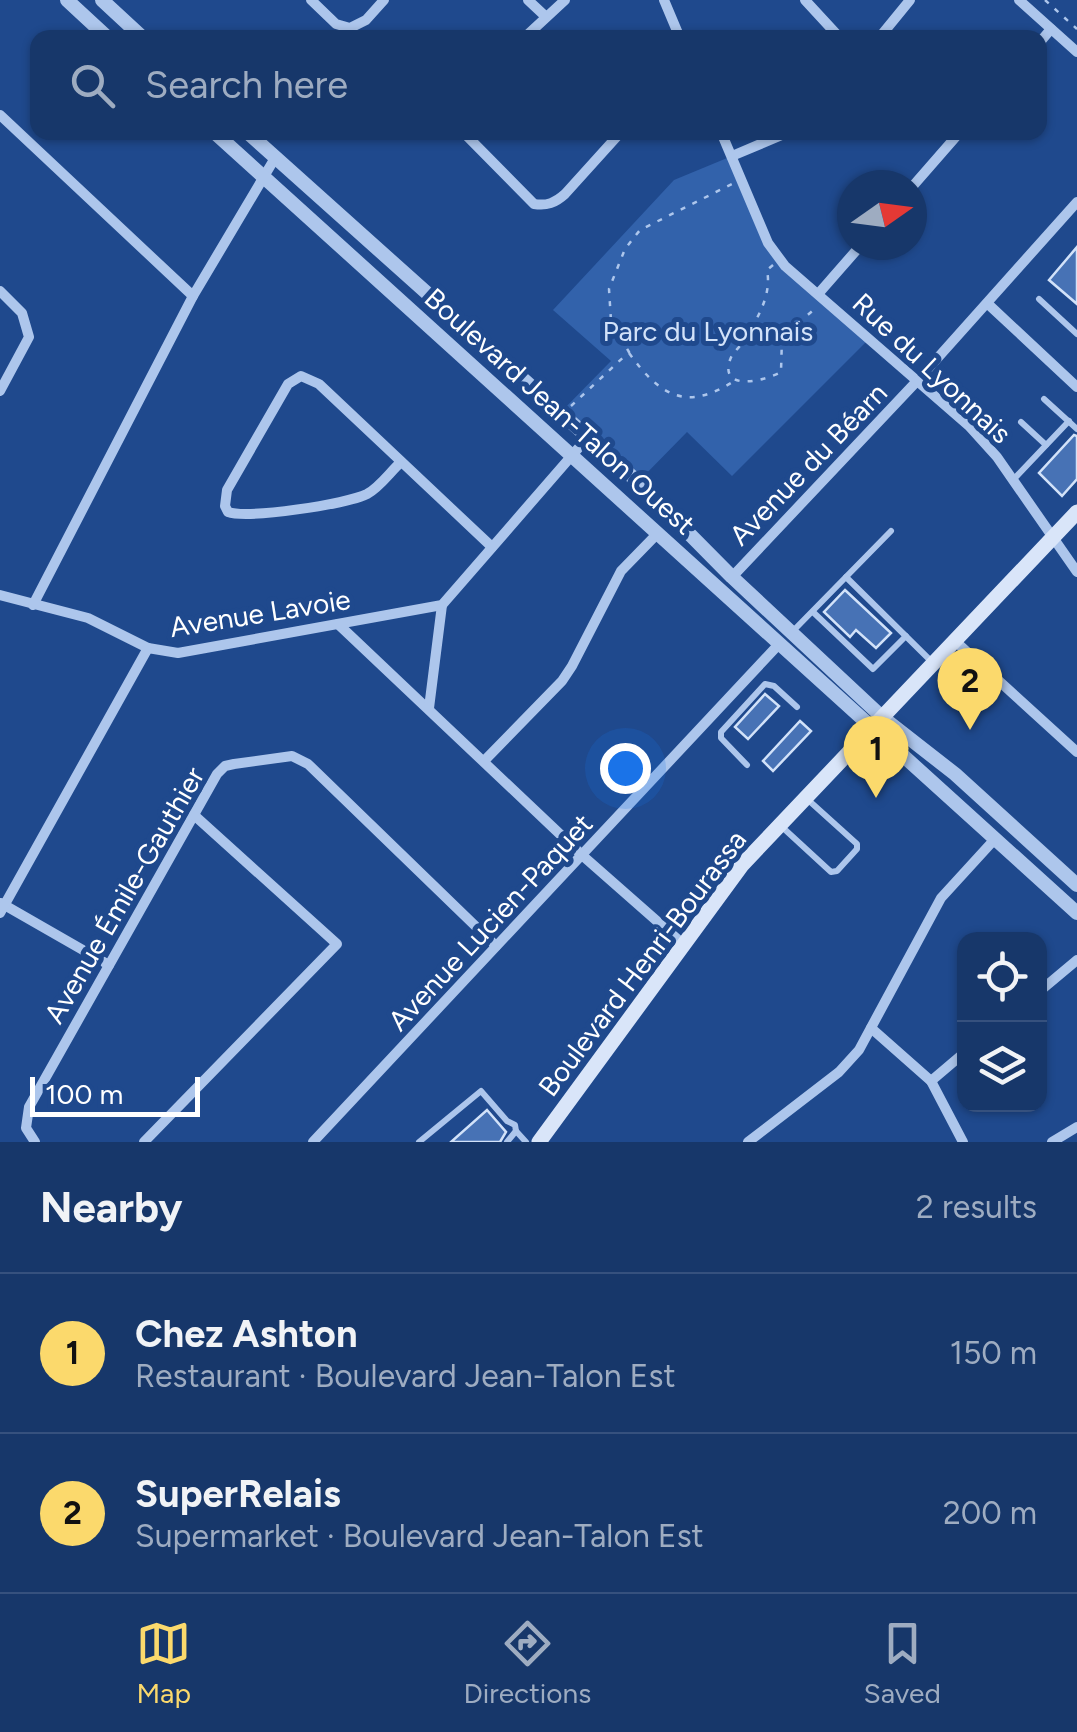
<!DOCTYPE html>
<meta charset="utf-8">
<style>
:root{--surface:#17376a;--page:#203f70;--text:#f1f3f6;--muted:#9eacc1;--line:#36517e;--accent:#fbd96c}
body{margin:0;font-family:Figtree,sans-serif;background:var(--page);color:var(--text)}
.controls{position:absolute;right:30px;bottom:30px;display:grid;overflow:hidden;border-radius:20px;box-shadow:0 2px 8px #0004}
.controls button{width:90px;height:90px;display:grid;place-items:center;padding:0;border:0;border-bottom:2px solid var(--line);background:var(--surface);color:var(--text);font:50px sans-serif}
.compass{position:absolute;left:837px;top:170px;width:90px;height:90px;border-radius:50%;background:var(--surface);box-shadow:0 2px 8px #0004;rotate:76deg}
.scale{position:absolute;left:30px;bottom:25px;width:170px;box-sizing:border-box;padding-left:10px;border:5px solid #fff;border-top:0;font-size:28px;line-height:35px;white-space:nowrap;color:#fff;-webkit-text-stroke:8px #1f498d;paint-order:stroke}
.you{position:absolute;left:625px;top:768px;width:35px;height:35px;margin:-25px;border:8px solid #fff;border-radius:50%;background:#1a73e8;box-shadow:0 0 0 15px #1a73e833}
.badge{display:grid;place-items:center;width:65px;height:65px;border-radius:50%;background:var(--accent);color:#111;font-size:32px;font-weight:700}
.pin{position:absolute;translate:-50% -82px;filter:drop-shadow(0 2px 5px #0008)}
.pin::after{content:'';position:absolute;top:52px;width:35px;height:30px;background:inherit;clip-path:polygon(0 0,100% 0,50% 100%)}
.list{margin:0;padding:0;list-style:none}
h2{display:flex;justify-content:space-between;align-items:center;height:130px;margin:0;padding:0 40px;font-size:42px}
h2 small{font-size:32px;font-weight:400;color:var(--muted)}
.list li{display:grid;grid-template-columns:65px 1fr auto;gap:30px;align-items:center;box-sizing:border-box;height:160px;padding:0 40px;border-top:2px solid var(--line)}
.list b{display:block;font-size:38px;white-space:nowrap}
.list p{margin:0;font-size:32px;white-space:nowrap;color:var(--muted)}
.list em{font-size:32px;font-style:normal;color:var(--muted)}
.icon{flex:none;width:55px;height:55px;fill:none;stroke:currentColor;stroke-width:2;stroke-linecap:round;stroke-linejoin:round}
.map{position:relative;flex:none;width:1077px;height:1142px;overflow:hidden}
.search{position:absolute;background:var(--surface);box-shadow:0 2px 8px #0004;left:30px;right:30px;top:30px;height:110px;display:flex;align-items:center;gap:25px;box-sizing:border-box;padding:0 35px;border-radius:20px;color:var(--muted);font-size:38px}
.sheet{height:450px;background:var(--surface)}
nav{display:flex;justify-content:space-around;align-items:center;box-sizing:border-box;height:140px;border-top:2px solid var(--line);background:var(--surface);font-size:28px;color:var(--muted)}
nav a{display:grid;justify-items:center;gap:5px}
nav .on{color:var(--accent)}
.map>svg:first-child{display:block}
.green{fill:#3262ab}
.building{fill:#4772b5;stroke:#d2e2f9;stroke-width:2.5}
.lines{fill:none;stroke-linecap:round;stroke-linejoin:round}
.path{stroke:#adc6ec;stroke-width:2.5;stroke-dasharray:5 8;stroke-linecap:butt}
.service{stroke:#adc6ec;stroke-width:6}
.minor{stroke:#adc6ec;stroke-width:10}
.tertiary{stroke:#adc6ec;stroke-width:14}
.secondary{stroke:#d9e5f9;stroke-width:15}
.labels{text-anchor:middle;stroke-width:10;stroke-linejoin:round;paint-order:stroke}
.park-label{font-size:28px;fill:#d2e2f9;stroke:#1f498d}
.street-label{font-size:28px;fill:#fff;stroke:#1f498d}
</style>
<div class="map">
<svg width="1077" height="1142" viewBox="0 0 1077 1142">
<rect width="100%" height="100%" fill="#1f498d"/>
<path class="green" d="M732,156l36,87 17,22 85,73 -138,138 -45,-44 -49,50 -77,-70 50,-51 -58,-51 121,-130z"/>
<g class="building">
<path d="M1077,247v57l-28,-24z"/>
<path d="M1074,435l3,1v43l-15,17 -23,-23z"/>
<path d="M845,590l46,43 -15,15 -20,-18 -6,7 -26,-25z"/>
<path d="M765,694l14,12 -31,33 -13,-12z"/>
<path d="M800,721l11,10 -38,40 -10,-10z"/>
<path d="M487,1110l19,22 -6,10h-49z"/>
</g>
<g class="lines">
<g class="path">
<path d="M1045,0l32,29"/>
<path d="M773,265l-6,5c5,26 -10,49 -24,72 -4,6 -11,11 -13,18 -11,33 37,20 51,12l1,-35 35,-30"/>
<path d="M629,353c31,43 57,59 105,28"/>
<path d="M571,406l58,-54 -18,-31 -2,-32 16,-40 15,-19 92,-46"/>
</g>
<g class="service">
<path d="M1039,299l38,35"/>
<path d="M1044,399l33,30"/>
<path d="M1021,422l25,23"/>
<path d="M1013,480l56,-59"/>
<path d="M846,577l87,86"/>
<path d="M813,612l60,57 33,-33"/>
<path d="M793,631l98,-100"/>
<path d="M747,765l-26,-27v-6l44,-48 9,2 23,21"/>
<path d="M781,826l50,46 6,-1 20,-22v-5l-51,-46"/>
<path d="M419,1142l62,-51 26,30 8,4 1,6"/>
<path d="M507,1142l9,-11 10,11"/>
</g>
<g class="minor">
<path d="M311,0l25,24 14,4 16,-8 18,-20"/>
<path d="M528,0l16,15"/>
<path d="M664,0l16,38"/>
<path d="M805,0l35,38"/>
<path d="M1019,0l58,52"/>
<path d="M524,38l41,-38"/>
<path d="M879,38l31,-38"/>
<path d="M1040,42l11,-13"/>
<path d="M0,115l193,181"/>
<path d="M463,132l71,72c13,2 21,-1 31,-10l56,-62"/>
<path d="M721,132l47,111 17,23 184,160 28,31 80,115"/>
<path d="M732,156l57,-24"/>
<path d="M912,187l48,-55"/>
<path d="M0,291l22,22 7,24 -29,54"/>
<path d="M819,293l42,-48"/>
<path d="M988,304l89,83"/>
<path d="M401,462c-11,10 -21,25 -34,32 -20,10 -119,25 -139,18l-3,-6 2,-16 61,-106 13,-8 18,8 173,163"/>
<path d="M732,577l185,-196 160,-179"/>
<path d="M0,595l88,23 60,30"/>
<path d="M33,605l160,-309 82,-138"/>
<path d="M338,624l245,232 100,88"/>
<path d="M955,641l122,111"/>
<path d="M429,708l13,-103"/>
<path d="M485,760l77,-79 10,-15 49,-95 37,-38"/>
<path d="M1,903l108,62"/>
<path d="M0,913l148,-265 30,5 264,-48 146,-168"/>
<path d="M1040,991l37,-31"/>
<path d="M871,1028l60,53 32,61"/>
<path d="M931,1081l33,-28"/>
<path d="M35,1142l-9,-14 3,-21 188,-333 8,-8 9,-2 58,-8 16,8 188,182"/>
<path d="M144,1142l193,-198 -143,-129"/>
<path d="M313,1142l467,-499"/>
<path d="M748,1142l91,-70 20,-22 82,-152 53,-58"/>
<path d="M1052,1142l25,-15"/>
</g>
<g class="tertiary">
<path d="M67,0l41,38"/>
<path d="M102,0l41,38"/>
<path d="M214,132l863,781"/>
<path d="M247,132l391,350 94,95 150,140 73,57 122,111"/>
</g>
<path class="secondary" d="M539,1142l203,-277 335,-353"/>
</g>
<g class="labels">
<g class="park-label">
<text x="708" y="341">Parc du Lyonnais</text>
</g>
<g class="street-label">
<text transform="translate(932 368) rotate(43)" y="10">Rue du Lyonnais</text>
<text transform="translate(560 411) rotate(42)" y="10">Boulevard Jean-Talon Ouest</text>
<text transform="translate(808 464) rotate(-46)" y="10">Avenue du Béarn</text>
<text transform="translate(260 613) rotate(-9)" y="10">Avenue Lavoie</text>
<text transform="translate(124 895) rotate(-60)" y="10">Avenue Émile-Gauthier</text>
<text transform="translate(490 922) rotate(-47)" y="10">Avenue Lucien-Paquet</text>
<text transform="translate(642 963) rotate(-53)" y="10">Boulevard Henri-Bourassa</text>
</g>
</g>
</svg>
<div class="controls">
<button><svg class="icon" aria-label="locate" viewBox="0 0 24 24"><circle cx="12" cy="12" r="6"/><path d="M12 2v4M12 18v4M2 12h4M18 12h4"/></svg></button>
<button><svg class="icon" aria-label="layers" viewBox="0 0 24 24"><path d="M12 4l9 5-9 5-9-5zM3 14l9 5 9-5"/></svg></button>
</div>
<svg class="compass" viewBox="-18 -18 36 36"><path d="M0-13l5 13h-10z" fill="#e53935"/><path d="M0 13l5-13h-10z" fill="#9eacc1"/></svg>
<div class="scale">100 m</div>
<div class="you"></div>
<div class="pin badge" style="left:876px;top:798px">1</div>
<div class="pin badge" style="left:970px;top:730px">2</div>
<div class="search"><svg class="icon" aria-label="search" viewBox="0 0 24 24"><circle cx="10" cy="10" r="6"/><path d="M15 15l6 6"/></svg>Search here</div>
</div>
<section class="sheet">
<h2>Nearby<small>2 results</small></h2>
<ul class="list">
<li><span class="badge">1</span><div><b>Chez Ashton</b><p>Restaurant · Boulevard Jean-Talon Est</p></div><em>150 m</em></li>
<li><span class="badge">2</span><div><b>SuperRelais</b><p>Supermarket · Boulevard Jean-Talon Est</p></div><em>200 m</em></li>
</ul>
</section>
<nav>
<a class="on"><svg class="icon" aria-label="map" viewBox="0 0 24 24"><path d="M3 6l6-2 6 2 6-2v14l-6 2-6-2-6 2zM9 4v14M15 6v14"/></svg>Map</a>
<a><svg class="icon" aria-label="directions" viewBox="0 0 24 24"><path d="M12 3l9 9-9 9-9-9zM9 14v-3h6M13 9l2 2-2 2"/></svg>Directions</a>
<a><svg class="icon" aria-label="saved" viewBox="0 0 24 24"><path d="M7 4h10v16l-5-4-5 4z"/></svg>Saved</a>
</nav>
